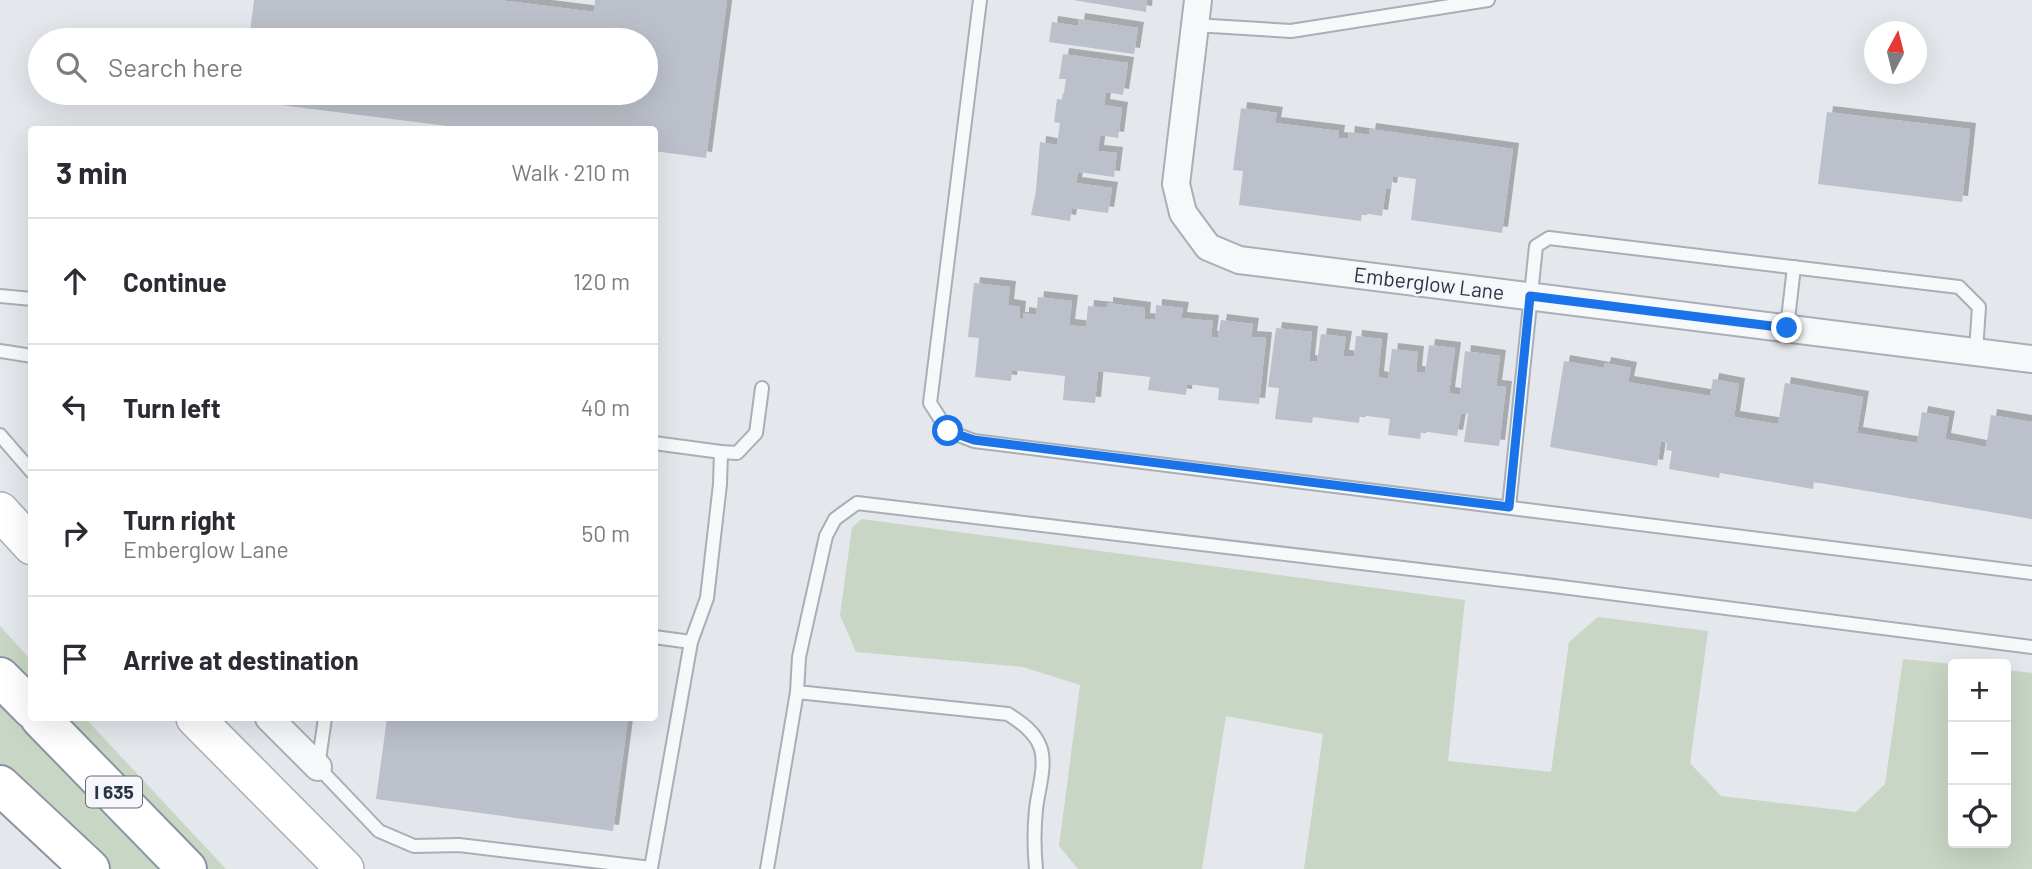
<!DOCTYPE html>
<meta charset="utf-8">
<style>
:root{--surface:#fff;--page:#f2f2f3;--text:#2b2b33;--muted:#7c7c81;--line:#e1e1e2}
body{margin:0;font-family:Barlow,sans-serif;background:var(--page);color:var(--text)}
.controls{position:absolute;right:21px;bottom:21px;display:grid;overflow:hidden;border-radius:7px;box-shadow:0 7px 28px #0002}
.controls button{width:63px;height:63px;display:grid;place-items:center;padding:0;border:0;border-bottom:2px solid var(--line);background:var(--surface);color:var(--text);font:35px sans-serif}
.compass{position:absolute;left:1864px;top:21px;width:63px;height:63px;border-radius:50%;background:var(--surface);box-shadow:0 7px 28px #0002;rotate:7deg}
.stop{position:absolute;width:21px;height:21px;margin:-16px;border:5px solid #1a73e8;border-radius:50%;background:#fff}
.stop.end{background:#1a73e8;border-color:#fff;box-shadow:0 2px 7px #0008}
.list{margin:0;padding:0;list-style:none}
h2{display:flex;justify-content:space-between;align-items:center;height:91px;margin:0;padding:0 28px;font-size:30px}
h2 small{font-size:23px;font-weight:400;color:var(--muted)}
.list li{display:grid;grid-template-columns:46px 1fr auto;gap:21px;align-items:center;box-sizing:border-box;height:126px;padding:0 28px;border-top:2px solid var(--line)}
.list b{display:block;font-size:26px;white-space:nowrap}
.list p{margin:0;font-size:23px;white-space:nowrap;color:var(--muted)}
.list em{font-size:23px;font-style:normal;color:var(--muted)}
.icon{flex:none;width:38px;height:38px;fill:none;stroke:currentColor;stroke-width:2;stroke-linecap:round;stroke-linejoin:round}
.map{position:relative;flex:none;width:2032px;height:869px;overflow:hidden}
.search{position:absolute;background:var(--surface);box-shadow:0 7px 28px #0002;left:28px;top:28px;width:630px;height:77px;display:flex;align-items:center;gap:18px;box-sizing:border-box;padding:0 24px;border-radius:38px;color:var(--muted);font-size:26px}
.panel{position:absolute;background:var(--surface);box-shadow:0 7px 28px #0002;left:28px;top:126px;width:630px;height:595px;border-radius:7px}
.map>svg:first-child{display:block}
.green{fill:#c9d6c5}
.building{fill:#bbc0ca;filter:url(#shadow)}
.lines{fill:none;stroke-linecap:round;stroke-linejoin:round}
.lane-casing{stroke:#a9aeb7;stroke-width:16}
.street-casing{stroke:#a9aeb7;stroke-width:30}
.secondary-casing{stroke:#a9aeb7;stroke-width:40}
.highway-casing{stroke:#8b94a3;stroke-width:42}
.lane{stroke:#f7f8fa;stroke-width:12}
.street{stroke:#f7f8fa;stroke-width:26}
.secondary{stroke:#fff;stroke-width:37}
.highway{stroke:#fff;stroke-width:38}
.route{stroke:#1a73e8;stroke-width:9}
.labels{text-anchor:middle;stroke-width:5;stroke-linejoin:round;paint-order:stroke}
.shield{fill:#f4f6f9;stroke:#676e7b;stroke-width:2}
.shield-label{font-size:19px;font-weight:bold;fill:#2b3445}
.street-label{font-size:21px;fill:#2b3445;stroke:#f4f6f9}
</style>
<div class="map">
<svg width="2032" height="869" viewBox="0 0 2032 869">
<defs>
<filter id="shadow"><feDropShadow dx="6" dy="-6" stdDeviation="0" flood-color="#0004"/></filter>
</defs>
<rect width="100%" height="100%" fill="#e4e7ec"/>
<g class="green">
<path d="M862,519l603,81 -17,161 103,11 18,-130 29,-25 110,14 -18,132 31,33 135,16 29,-28 18,-125 50,5v179h53v-173l26,3v196h-728l19,-135 -97,-18 -24,153h-124l-19,-23 21,-161 -57,-18 -167,-15 -16,-37 12,-88z"/>
<path d="M0,626l31,34 1,58h53l141,151h-140l-86,-88z"/>
</g>
<g class="building">
<path d="M254,0h245l95,12 1,-12h132l-21,158 -52,-7v-21h-175l-237,-30 1,-7h403v-53h-397z"/>
<path d="M1073,0h74l-1,12z"/>
<path d="M1079,19l59,9 -4,26 -85,-12 3,-20 26,4z"/>
<path d="M1063,54l65,9 -5,32 -17,-3 -2,13 18,3 -4,30 -18,-3 -2,16 19,2 -3,24 -36,-5 -2,11 36,5 -4,25 -36,-5 -2,13 -39,-6 5,-24 4,-49 17,3 3,-22 -6,-1 3,-23 6,1 3,-21h-7z"/>
<path d="M1241,108l36,5 -2,10 64,8 -1,7 10,1 1,-7 20,3 1,-6 143,20 -11,84 -91,-13 5,-41 -23,-3 -2,13 -5,-1 -4,28 -20,-3 -1,8 -122,-16 4,-34 -10,-1z"/>
<path d="M1827,112l143,17 -8,73 -144,-18z"/>
<path d="M974,283l36,4 -2,18 12,2 -1,11h4v-5l13,2 2,-18 34,4 -3,24 17,2 2,-21 19,2v-5l38,5 -1,11 11,1 1,-15 27,3 -2,10 32,3 -2,16h7l3,-17 32,4 -2,13 15,1 -7,66 -41,-4 1,-12 -32,-4 -1,11 -38,-5 2,-13 -52,-6 -3,32 -32,-3 2,-24 -53,-6 -1,11 -36,-4 4,-39 -11,-1z"/>
<path d="M1276,328l36,4 -3,29 8,1 4,-28 25,3 -3,19 11,1 2,-21 26,3 -4,38 10,2 4,-30 26,3 -2,20 9,1 4,-28 26,3 -6,45 11,2 5,-44 35,5 -4,30 10,1 -7,59 -35,-4 4,-28 -7,-1 -4,23 -36,-5 -1,8 -32,-4 2,-16 -30,-4 -1,8 -46,-6 -1,6 -37,-4 4,-31 -11,-1z"/>
<path d="M1564,361l40,7 1,-5 26,5 -3,14 82,14 3,-17 26,5 -5,33 44,7 7,-41 78,14 -6,36 60,10 5,-31 27,5 -4,22 41,8 5,-32 41,7v97l-218,-37 -1,7 -93,-16 -1,5 -50,-9 3,-18 -6,-1 1,-7 -6,-2 -4,25 -107,-19z"/>
<path d="M387,718h241l-15,113 -237,-32z"/>
</g>
<g class="lines">
<defs>
<g id="lane">
<path d="M980,0l-50,403 18,28 26,10 1058,132"/>
<path d="M1195,25l96,6 197,-31"/>
<path d="M0,296l32,3"/>
<path d="M1787,328l7,-61"/>
<path d="M0,351l32,5"/>
<path d="M0,435l32,37"/>
<path d="M721,452l16,1 19,-20 6,-45"/>
<path d="M1509,507l27,-261 13,-8 410,49 20,20 -3,44"/>
<path d="M654,637l37,5"/>
<path d="M325,718l-7,49 61,64 35,15 45,-1 192,23 40,-226 16,-44 13,-114 1,-32 -67,-9"/>
<path d="M767,869l30,-177"/>
<path d="M1036,869c-2,-20 -2,-40 0,-60 2,-18 10,-42 5,-60 -5,-16 -19,-26 -33,-35l-211,-22 2,-35 27,-121 9,-17 22,-16 697,83 478,61"/>
</g>
<g id="street">
<path d="M1198,0l-22,184 7,29 25,34 31,13 793,99"/>
<path d="M269,718l49,49"/>
</g>
<g id="secondary">
<path d="M0,511l32,35"/>
<path d="M195,718l150,151"/>
</g>
<g id="highway">
<path d="M0,677l32,32"/>
<path d="M40,718l147,151"/>
<path d="M0,785l90,84"/>
</g>
</defs>
<use href="#lane" class="lane-casing"/>
<use href="#street" class="street-casing"/>
<use href="#secondary" class="secondary-casing"/>
<use href="#highway" class="highway-casing"/>
<use href="#lane" class="lane"/>
<use href="#street" class="street"/>
<use href="#secondary" class="secondary"/>
<use href="#highway" class="highway"/>
</g>
<g class="lines">
<path class="route" d="M948,431l26,9 535,67 21,-211 257,32"/>
</g>
<g class="labels">
<rect class="shield" x="86" y="776.5" width="56" height="31" rx="5"/>
<g class="shield-label">
<text x="114" y="799">I 635</text>
</g>
<g class="street-label">
<text transform="translate(1429 284) rotate(7)" y="7">Emberglow Lane</text>
</g>
</g>
</svg>
<div class="controls">
<button>+</button>
<button>−</button>
<button><svg class="icon" aria-label="locate" viewBox="0 0 24 24"><circle cx="12" cy="12" r="6"/><path d="M12 2v4M12 18v4M2 12h4M18 12h4"/></svg></button>
</div>
<svg class="compass" viewBox="-18 -18 36 36"><path d="M0-13l5 13h-10z" fill="#e53935"/><path d="M0 13l5-13h-10z" fill="#7c7c81"/></svg>
<div class="stop" style="left:948px;top:431px"></div>
<div class="stop end" style="left:1787px;top:328px"></div>
<div class="search"><svg class="icon" aria-label="search" viewBox="0 0 24 24"><circle cx="10" cy="10" r="6"/><path d="M15 15l6 6"/></svg>Search here</div>
<section class="panel">
<h2>3 min<small>Walk · 210 m</small></h2>
<ul class="list">
<li><svg class="icon" aria-label="ahead" viewBox="0 0 24 24"><path d="M12 20V5M6 11l6-6 6 6"/></svg><div><b>Continue</b></div><em>120 m</em></li>
<li><svg class="icon" aria-label="left" viewBox="0 0 24 24"><path d="M17 20v-9H6M10 6l-5 5 5 5"/></svg><div><b>Turn left</b></div><em>40 m</em></li>
<li><svg class="icon" aria-label="right" viewBox="0 0 24 24"><path d="M7 20v-9h11M14 6l5 5-5 5"/></svg><div><b>Turn right</b><p>Emberglow Lane</p></div><em>50 m</em></li>
<li><svg class="icon" aria-label="arrive" viewBox="0 0 24 24"><path d="M6 21V4h12l-3 4 3 4H6"/></svg><div><b>Arrive at destination</b></div></li>
</ul>
</section>
</div>
